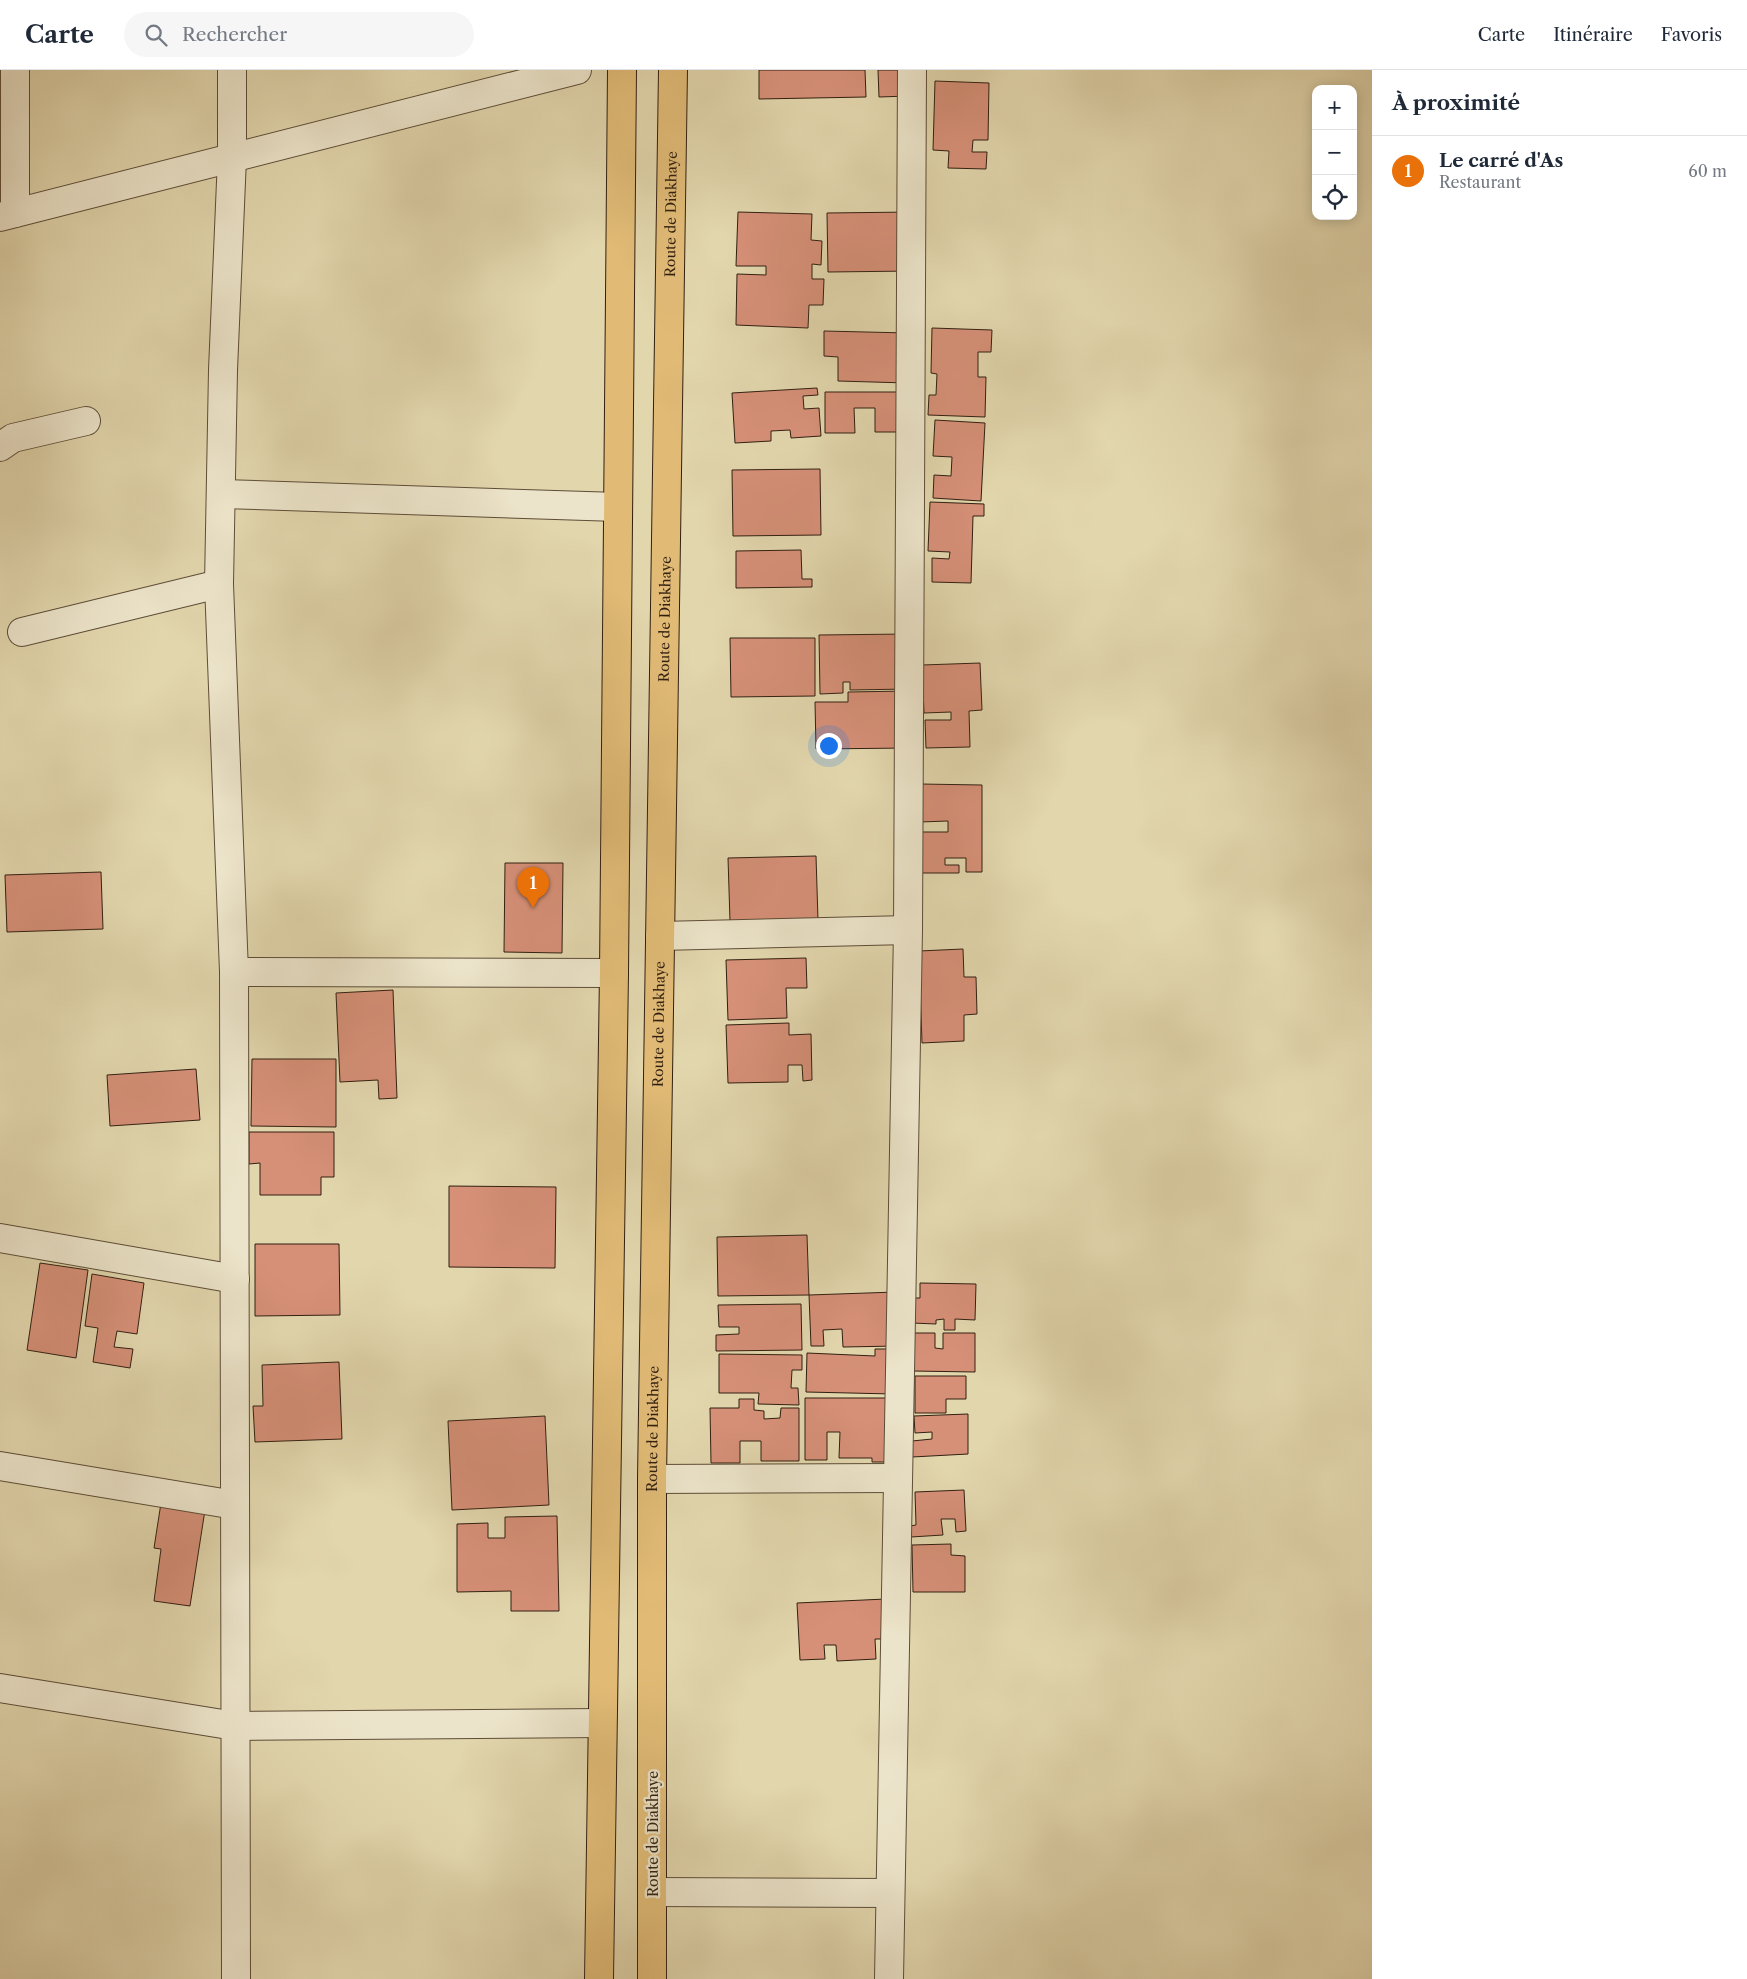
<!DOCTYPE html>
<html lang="fr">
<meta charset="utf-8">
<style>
:root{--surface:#fff;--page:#f6f6f7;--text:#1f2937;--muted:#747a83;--line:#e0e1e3;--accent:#8f2418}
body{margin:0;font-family:"Libre Caslon Text",serif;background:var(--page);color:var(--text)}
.controls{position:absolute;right:15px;top:15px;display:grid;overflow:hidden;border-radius:10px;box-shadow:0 2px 12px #0003}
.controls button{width:45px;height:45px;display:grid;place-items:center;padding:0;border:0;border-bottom:1px solid var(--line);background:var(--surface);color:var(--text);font:25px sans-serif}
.you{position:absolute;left:828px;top:675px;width:18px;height:18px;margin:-12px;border:4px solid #fff;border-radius:50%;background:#1a73e8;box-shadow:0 0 0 8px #1a73e833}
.badge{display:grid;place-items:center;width:32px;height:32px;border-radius:50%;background:var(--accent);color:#fff;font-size:16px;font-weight:700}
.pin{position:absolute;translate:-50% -41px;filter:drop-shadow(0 1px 2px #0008)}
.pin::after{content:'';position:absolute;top:26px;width:18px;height:15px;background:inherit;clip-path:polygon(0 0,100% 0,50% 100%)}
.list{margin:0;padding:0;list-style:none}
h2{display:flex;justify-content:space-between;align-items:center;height:65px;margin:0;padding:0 20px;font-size:21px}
h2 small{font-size:16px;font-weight:400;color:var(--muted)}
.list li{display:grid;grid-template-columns:32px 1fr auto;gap:15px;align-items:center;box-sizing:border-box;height:70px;padding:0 20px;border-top:1px solid var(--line)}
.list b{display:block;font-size:19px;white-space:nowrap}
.list p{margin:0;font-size:16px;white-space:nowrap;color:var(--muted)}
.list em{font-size:16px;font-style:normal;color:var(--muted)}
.icon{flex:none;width:28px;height:28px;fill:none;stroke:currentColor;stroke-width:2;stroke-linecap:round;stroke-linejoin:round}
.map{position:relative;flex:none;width:1372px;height:1909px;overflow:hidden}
header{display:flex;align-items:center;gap:30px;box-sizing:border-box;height:70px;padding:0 25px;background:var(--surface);border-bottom:1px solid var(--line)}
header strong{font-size:24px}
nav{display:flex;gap:28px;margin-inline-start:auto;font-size:18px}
.search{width:350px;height:45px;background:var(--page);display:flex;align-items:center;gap:12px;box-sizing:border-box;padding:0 18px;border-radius:28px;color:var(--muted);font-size:19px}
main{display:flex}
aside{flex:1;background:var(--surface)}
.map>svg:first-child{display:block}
.building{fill:#d69078;stroke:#311f10}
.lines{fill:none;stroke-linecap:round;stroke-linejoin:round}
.minor-casing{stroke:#5d4d37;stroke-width:30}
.primary-casing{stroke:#311f10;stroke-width:30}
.minor{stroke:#ece4ca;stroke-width:28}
.primary{stroke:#e1bb76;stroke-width:28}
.labels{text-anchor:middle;stroke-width:4.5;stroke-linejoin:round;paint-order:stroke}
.street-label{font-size:14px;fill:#311f10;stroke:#ece4ca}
</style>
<header>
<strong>Carte</strong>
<div class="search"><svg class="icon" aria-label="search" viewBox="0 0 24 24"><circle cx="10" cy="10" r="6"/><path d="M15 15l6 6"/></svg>Rechercher</div>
<nav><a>Carte</a><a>Itinéraire</a><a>Favoris</a></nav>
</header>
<main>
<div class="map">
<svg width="1372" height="1909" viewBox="0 0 1372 1909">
<rect width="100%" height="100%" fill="#e2d6ad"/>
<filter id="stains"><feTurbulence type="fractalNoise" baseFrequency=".004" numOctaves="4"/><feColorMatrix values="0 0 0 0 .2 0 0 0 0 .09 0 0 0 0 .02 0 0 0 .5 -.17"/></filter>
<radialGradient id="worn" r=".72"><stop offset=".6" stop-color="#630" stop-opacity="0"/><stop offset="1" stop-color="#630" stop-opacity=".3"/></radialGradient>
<g class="building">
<path d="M759,0h106l1,27 -107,2z"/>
<path d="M878,0h30v26l-29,1z"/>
<path d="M935,11l54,2 -1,57h-15l-1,12h15l-1,17 -38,-1 1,-17 -16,-1z"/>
<path d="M738,142l74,2 -1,26 11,1 -1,24 -9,-1v15h12l-1,26h-14l-1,23 -72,-3 1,-51 29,1v-9h-30z"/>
<path d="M912,142l1,59 -85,1 -1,-59z"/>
<path d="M932,258l60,2 -1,22h-13v25h8l-1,40 -57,-2 1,-20h7l1,-21 -6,-1z"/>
<path d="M824,261l84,2 -1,50 -69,-2v-24l-14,-1z"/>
<path d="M817,318l1,7 -15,1 1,13 15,-1 2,28 -30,2 -1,-8 -19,1v10l-36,2 -3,-50z"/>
<path d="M825,322h75l1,40h-26v-24h-21l1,25h-30z"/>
<path d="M935,350l50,3 -4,78 -48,-3 1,-23 17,1 1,-19 -19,-1z"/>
<path d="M820,399l1,66 -88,1 -1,-66z"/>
<path d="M930,432l54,2v12h-11l-2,67 -39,-1v-24l17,1 1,-7 -22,-1z"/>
<path d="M801,480l1,29h10v8l-76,1v-37z"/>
<path d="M907,564l1,55 -58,1v-8h-7v11l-23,1 -1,-59z"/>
<path d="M730,568h85v58l-84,1z"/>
<path d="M980,593l2,47 -13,1 1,36 -44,1 -1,-28h26v-8l-27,1 -2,-48z"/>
<path d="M907,621l1,57 -92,1 -1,-47h33v-10z"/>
<path d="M920,714l62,1v87h-16v-14h-21v7h14v8h-38l1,-41h26v-11l-28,1z"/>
<path d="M816,786l2,64 -88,1 -2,-63z"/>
<path d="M505,793h58l-1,90 -58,-1z"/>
<path d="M101,802l2,57 -96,3 -2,-57z"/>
<path d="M963,879l1,28h12l1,37 -13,1v26l-42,2 -3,-92z"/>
<path d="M806,888l1,30h-21l1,30 -59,2 -2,-60z"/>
<path d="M393,920l4,108 -18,1 -1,-19 -38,2 -4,-89z"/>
<path d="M789,953v12l22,-1 1,46 -9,1 -1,-16h-14v17l-60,1 -2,-58z"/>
<path d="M252,989h84v68l-85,-1z"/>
<path d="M196,999l4,51 -90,6 -3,-51z"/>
<path d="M249,1062h85v45h-13v18h-61v-32l-11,1z"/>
<path d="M449,1116l107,1 -1,81 -106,-1z"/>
<path d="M807,1165l2,60 -91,1 -1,-59z"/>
<path d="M255,1174h84l1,71 -85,1z"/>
<path d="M40,1193l48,7 -12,88 -49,-8z"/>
<path d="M92,1204l52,9 -7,51 -20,-3 -3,16 19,2 -3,19 -37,-6 5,-34 -13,-2z"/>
<path d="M920,1213l56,1 -1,36 -20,-1v11h-11v-11l-8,1v4l-24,-1v-25h8z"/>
<path d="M896,1222l2,54 -55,1 -1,-18 -19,1 1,16h-13l-2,-51z"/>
<path d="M801,1234l1,46 -86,1v-16l23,-1v-7h-20l-1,-22z"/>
<path d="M912,1263h23v15l8,1v-16h32v39l-63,-1z"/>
<path d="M875,1279h19l-1,45 -87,-2 1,-39 68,3z"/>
<path d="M719,1284l83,1v15h-10l-1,18h7l1,17 -41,-1 1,-11h-40z"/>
<path d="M339,1292l3,77 -87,3 -2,-36h10l-1,-41z"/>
<path d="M915,1306h51v23h-20v14h-31z"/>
<path d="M805,1328h87v64h-20v-4h-33l1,-26h-13v28h-22z"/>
<path d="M739,1329h15v11l10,1v8l16,-1 1,-10h18v53h-38v-20h-21v22h-29l-1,-55h29z"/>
<path d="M968,1344v40l-56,3v-16l20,-2v-7l-17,1 -1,-17z"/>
<path d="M545,1346l4,89 -97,5 -4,-89z"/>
<path d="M964,1420l2,41 -10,1 -1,-13h-14l2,16 -32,2 -1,-11 6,-1 -1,-33z"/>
<path d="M161,1433l44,7 -15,96 -36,-5 7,-52 -7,-1z"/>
<path d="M557,1446l2,95h-48v-20l-54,1v-68l31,-1v15h17v-21z"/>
<path d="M951,1474v11l14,1v36h-52l-1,-47z"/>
<path d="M886,1529l2,40h-13l1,20 -39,2 -1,-16h-12l1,14 -25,1 -3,-57z"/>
</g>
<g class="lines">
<defs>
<g id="minor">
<path d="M15,0v143"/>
<path d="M232,0v88l-9,212 -4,214 15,388 2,1007"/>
<path d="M0,147l577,-147"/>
<path d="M0,377l13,-9 73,-17"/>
<path d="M222,424l396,13"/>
<path d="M22,562l197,-48"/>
<path d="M660,866l248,-6"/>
<path d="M234,902l380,1"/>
<path d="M0,1168l235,41"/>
<path d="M0,1396l235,39"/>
<path d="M652,1409l246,-1"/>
<path d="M0,1618l235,38 367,-3"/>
<path d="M653,1822l237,1"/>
<path d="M889,1909l19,-1049 4,-860"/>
</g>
<g id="primary">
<path d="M599,1909l15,-1006 8,-903"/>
<path id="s1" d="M652,1909v-500l21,-1409"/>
</g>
</defs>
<use href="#minor" class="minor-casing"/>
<use href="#primary" class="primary-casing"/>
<use href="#minor" class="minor"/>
<use href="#primary" class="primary"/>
</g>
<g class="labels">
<g class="street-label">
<text dy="5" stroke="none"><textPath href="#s1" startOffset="1765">Route de Diakhaye</textPath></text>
<text dy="5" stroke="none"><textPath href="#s1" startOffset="1360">Route de Diakhaye</textPath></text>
<text dy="5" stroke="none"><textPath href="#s1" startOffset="955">Route de Diakhaye</textPath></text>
<text dy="5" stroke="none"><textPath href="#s1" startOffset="550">Route de Diakhaye</textPath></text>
<text transform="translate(653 1764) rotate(-90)" y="5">Route de Diakhaye</text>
</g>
</g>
<rect width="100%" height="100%" filter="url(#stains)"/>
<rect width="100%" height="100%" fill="url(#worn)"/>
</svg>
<div class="controls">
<button>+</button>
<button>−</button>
<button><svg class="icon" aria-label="locate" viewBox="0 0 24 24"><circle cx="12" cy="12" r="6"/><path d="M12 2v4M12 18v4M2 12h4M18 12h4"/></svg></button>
</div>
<div class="you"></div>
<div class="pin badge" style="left:533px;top:838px;background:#e8710a">1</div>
</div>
<aside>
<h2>À proximité<small></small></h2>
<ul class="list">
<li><span class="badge" style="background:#e8710a">1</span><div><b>Le carré d'As</b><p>Restaurant</p></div><em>60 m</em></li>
</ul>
</aside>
</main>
